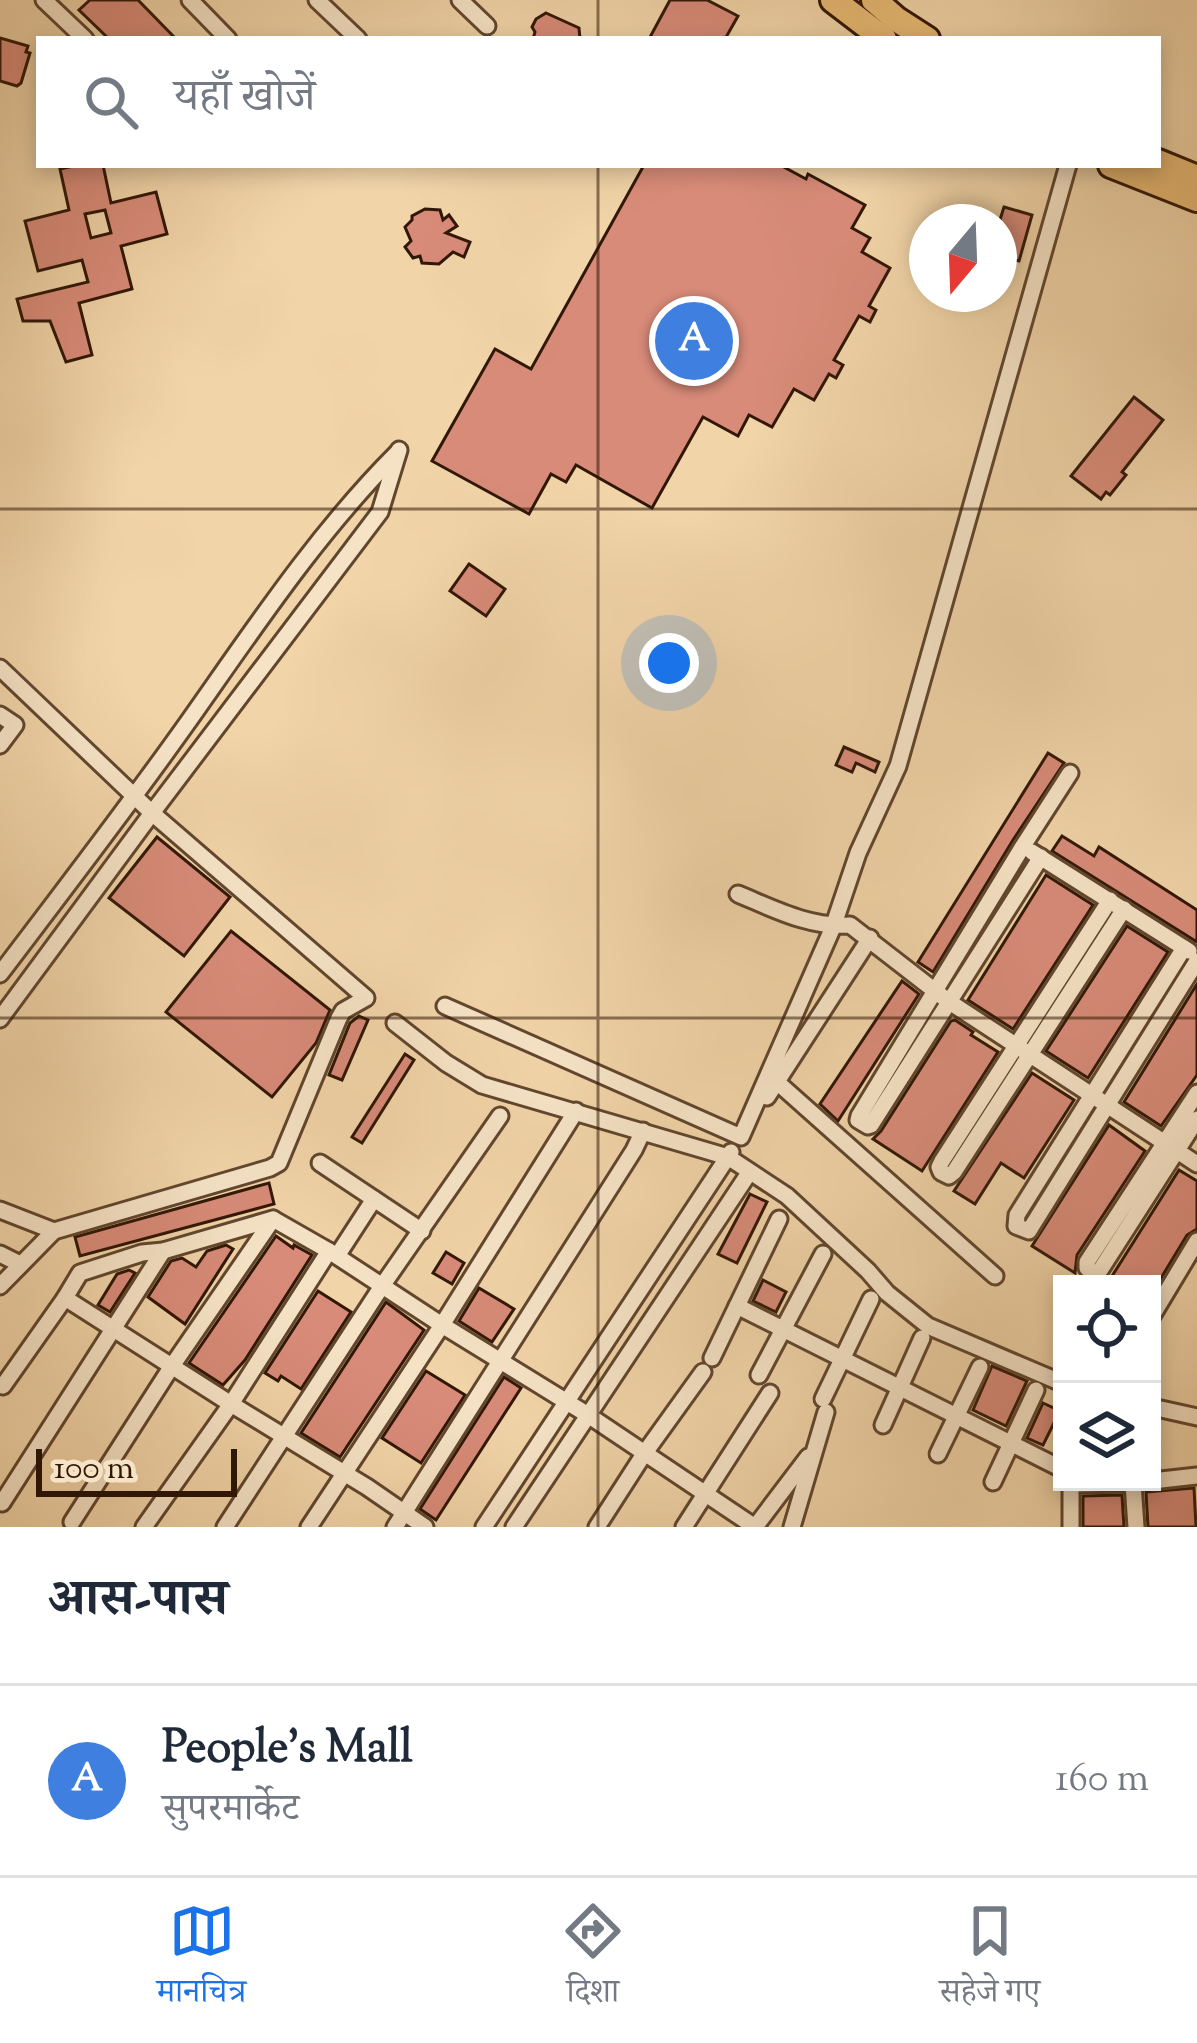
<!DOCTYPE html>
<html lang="hi">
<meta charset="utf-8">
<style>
:root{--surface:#fff;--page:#f6f6f7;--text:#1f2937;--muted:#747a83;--line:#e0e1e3;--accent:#1a73e8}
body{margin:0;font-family:"Sorts Mill Goudy","Noto Serif Devanagari",serif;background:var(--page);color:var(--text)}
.controls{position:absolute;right:36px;bottom:36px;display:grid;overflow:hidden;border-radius:0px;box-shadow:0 6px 18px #0003}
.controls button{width:108px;height:108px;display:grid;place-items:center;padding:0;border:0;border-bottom:3px solid var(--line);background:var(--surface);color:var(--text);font:60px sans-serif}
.compass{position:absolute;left:909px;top:204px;width:108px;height:108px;border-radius:50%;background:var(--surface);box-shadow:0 6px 18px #0003;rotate:199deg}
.scale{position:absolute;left:36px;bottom:30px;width:201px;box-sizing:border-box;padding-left:12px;border:6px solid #311706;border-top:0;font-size:33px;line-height:42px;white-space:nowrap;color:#311706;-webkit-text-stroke:9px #f6e3c6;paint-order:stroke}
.you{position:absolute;left:669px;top:663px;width:42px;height:42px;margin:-30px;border:9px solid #fff;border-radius:50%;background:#1a73e8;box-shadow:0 0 0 18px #1a73e833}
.badge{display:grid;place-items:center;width:78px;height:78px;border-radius:50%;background:var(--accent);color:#fff;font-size:39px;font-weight:700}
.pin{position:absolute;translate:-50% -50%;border:6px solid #fff;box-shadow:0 3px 12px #0006}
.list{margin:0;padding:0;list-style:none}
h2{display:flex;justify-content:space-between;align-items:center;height:156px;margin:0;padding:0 48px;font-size:51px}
h2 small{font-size:39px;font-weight:400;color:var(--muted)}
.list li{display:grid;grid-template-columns:78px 1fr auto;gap:36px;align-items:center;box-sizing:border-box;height:192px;padding:0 48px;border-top:3px solid var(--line)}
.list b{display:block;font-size:45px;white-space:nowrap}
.list p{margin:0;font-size:39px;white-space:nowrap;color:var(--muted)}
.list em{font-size:39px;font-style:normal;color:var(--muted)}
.icon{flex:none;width:66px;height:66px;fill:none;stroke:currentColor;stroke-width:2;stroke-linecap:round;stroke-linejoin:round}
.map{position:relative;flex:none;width:1197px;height:1527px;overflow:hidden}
.search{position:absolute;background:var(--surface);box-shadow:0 6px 18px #0003;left:36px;right:36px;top:36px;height:132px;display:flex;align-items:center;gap:30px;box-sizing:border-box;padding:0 42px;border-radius:0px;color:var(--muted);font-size:45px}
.sheet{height:348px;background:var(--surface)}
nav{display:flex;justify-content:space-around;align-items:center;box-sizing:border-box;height:168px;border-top:3px solid var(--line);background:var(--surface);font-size:33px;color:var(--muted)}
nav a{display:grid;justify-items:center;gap:6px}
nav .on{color:var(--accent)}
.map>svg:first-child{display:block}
.building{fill:#d88b79;stroke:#311706;stroke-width:3;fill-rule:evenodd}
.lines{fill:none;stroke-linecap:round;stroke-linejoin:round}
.minor-casing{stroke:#61462e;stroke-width:21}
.primary-casing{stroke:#311706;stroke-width:30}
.minor{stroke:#f6e3c6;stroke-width:15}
.primary{stroke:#e8ba74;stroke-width:24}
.grid{fill:none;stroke:#311706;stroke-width:3;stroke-opacity:0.55}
</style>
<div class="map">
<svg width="1197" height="1527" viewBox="0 0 1197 1527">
<rect width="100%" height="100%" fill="#f1d4a8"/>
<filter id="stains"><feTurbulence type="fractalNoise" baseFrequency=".00167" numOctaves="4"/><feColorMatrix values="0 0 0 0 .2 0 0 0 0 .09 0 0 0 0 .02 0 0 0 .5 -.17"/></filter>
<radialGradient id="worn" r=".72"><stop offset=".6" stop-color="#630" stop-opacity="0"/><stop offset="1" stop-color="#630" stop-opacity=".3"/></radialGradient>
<g class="building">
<path d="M90,0h48l38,39h-67l-30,-29z"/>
<path d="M670,0h37l31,16 -13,23h-76z"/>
<path d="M546,13l33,15 1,11h-47l2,-7 -3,-5 4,-8z"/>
<path d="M0,38l28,8 -2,6 4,1 -9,30 -4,3 -17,-5z"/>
<path d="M78,165h25l8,38 45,-11 11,42 -46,12 11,43 -53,14 13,52 -26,7 -16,-41h-27l-6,-22 71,-17 -6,-22 -44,11 -13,-50 44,-11 -9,-41zM105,210l6,23 -20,5 -6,-24z"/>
<path d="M644,165h136l26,14 2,-5 57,31 -13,23 18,10 -8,14 28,16 -21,38 7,4 -6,12 -11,-6 -25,44 9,5 -7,13 -7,-4 -15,26 -20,-11 -22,38 -23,-12 -11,21 -35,-19 -51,91 -76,-43 -10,17 -15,-8 -22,40 -97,-53 63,-112 36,20z"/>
<path d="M1004,207l28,8 -13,46 -20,-5v-33z"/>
<path d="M425,209l15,1 3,10 6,-5 8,11 -11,7 24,9 -6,15 -11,-5 -14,12 -17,-1 -2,-7 -7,2 -8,-11 6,-6 -6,-14 7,-7v-4z"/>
<path d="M1134,397l29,23 -41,52 4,3 -16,20 -4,-3 -5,7 -30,-23z"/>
<path d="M469,564l36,25 -19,27 -36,-25z"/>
<path d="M844,747l35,15 -4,10 -19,-9 -4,9 -16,-7z"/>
<path d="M1048,753l16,10 -51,77 -80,132 -15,-10z"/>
<path d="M1062,836l32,20 5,-9 98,63v32l-145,-91z"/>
<path d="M157,837l73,60 -46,59 -75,-58z"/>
<path d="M1046,875l47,30 -80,124 -45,-29z"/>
<path d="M1127,926l41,26 -80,126 -42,-27z"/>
<path d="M231,931l99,79 -14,33 -44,54 -106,-85z"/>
<path d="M902,981l17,13 -81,127 -18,-17z"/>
<path d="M1197,984v91l-36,51 -37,-24z"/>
<path d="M359,1016l9,4 -26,60 -13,-5 21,-52z"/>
<path d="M955,1020l18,12 -2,3 27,17 -76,119 -49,-32 8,-8 70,-110z"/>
<path d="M405,1054l9,6 -52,83 -10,-6z"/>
<path d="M1032,1073l42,27 -50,78 -23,-15 -26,41 -21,-13z"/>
<path d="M1109,1125l36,26 -68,104 -2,18 -43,-27z"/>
<path d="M1179,1170l18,11v48l-10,6 -35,58v-9h-45z"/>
<path d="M269,1183l5,21 -194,52 -5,-19z"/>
<path d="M750,1194l17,8 -30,61 -19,-9z"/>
<path d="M276,1236l17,12 1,-3 18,10 -67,105 -22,25 -34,-22z"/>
<path d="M226,1245l7,4 -48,75 -37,-27 23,-36 11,-3 14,9 11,-16z"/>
<path d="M446,1252l18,11 -12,21 -19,-11z"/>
<path d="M129,1270l6,3 -25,39 -12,-7 19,-31z"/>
<path d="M763,1280l23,12 -10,20 -23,-11z"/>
<path d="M479,1288l35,21 -22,33 -33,-21z"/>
<path d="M318,1291l33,21 -50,77 -20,-13 -3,5 -13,-8z"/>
<path d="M386,1302l38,28 -84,127 -39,-24z"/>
<path d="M992,1366l35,15 -21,45 -33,-16z"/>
<path d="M426,1371l39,24 -44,68 -39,-25z"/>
<path d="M504,1377l17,11 -85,132 -16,-11z"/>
<path d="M1043,1403l17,8 -17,34 -16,-7z"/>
<path d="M1194,1488l2,39h-48l-2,-35z"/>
<path d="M1122,1495l2,32h-41v-31z"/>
</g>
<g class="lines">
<defs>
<g id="minor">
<path d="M44,0l41,39"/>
<path d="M190,0l38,39"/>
<path d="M317,0l41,39"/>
<path d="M460,0l27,26"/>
<path d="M0,668l152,145 214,185 -23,13 -4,7 -60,145 -9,5 -216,63 -54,55"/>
<path d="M0,715l15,10 -15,20"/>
<path d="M1032,852l157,99"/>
<path d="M1041,857l-170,268 -3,1 -10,-6 1,-4 164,-270 47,-73"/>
<path d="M738,894c36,15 72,34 112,31l98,76 249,163"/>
<path d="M1110,900l-168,261 -3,6 2,5 8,4 5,-4 170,-263"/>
<path d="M1184,948l-167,267 -1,11 13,5 3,-5 165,-265"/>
<path d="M0,974c63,-83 127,-166 188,-252 65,-92 129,-189 209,-269"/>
<path d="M445,1006l296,131 92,-210 25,-74 40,-87 170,-601"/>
<path d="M0,1019l152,-206 228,-301 19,-62"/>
<path d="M395,1023l51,40 36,22 246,72 59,39 81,75 19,22 41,33 134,57"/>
<path d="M777,1082l218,194"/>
<path d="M1197,1093l-110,169v6l4,4h8l98,-153"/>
<path d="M767,1097l103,-159"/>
<path d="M320,1163l102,68"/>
<path d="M0,1210l54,21"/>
<path d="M0,1254l20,10"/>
<path d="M337,1256l37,-57"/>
<path d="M737,1306l325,163"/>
<path d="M1152,1316l45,-75"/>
<path d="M712,1358l67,-139"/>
<path d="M759,1375l64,-121"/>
<path d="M3,1386l62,-88"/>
<path d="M823,1399l48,-100"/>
<path d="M1152,1407l45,10"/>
<path d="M883,1425l39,-87"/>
<path d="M938,1454l42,-87"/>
<path d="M1152,1481l45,-5"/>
<path d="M993,1482l43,-92"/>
<path d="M1071,1482v45"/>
<path d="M1071,1484l62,-1"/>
<path d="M2,1503l161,-252"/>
<path d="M72,1522l100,-156 101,-147"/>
<path d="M144,1527l87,-123 98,-153"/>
<path d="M225,1527l157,-241 118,-170"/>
<path d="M309,1527l133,-202 134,-214"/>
<path d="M395,1527l239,-377 9,-19"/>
<path d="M425,1527l-58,-40 -136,-83 -166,-106 15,-25 62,-20 21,-2 110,-32 56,32 113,74 146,90 167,112"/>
<path d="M484,1527l247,-375"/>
<path d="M514,1527l235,-354"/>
<path d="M597,1527l47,-73 59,-82"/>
<path d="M684,1527l86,-134"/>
<path d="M755,1527l53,-70"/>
<path d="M792,1527l34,-115"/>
<path d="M1136,1527l-3,-44 7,-1"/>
</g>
<g id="primary">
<path d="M833,0l51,39"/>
<path d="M874,0l22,19 31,20"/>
<path d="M1158,162l39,16"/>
<path d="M1111,165l86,34"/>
</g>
</defs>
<use href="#minor" class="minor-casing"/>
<use href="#primary" class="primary-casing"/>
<use href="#minor" class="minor"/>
<use href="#primary" class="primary"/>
</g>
<path class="grid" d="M598,0v39M598,165v1362M0,509h1197M0,1018h1197"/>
<rect width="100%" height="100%" filter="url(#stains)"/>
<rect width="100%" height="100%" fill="url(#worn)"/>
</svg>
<div class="controls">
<button><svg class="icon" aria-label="locate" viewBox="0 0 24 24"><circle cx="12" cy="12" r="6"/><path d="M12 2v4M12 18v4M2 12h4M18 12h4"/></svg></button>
<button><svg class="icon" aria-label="layers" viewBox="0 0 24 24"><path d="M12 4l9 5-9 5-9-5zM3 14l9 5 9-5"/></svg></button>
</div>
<svg class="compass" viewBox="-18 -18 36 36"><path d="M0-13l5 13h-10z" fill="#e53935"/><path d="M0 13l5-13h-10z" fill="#747a83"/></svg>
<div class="scale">100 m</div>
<div class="you"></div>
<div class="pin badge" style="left:694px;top:341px;background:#3f7fe0">A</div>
<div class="search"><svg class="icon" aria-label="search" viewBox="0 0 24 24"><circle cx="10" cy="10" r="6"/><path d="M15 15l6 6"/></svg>यहाँ खोजें</div>
</div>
<section class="sheet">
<h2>आस-पास<small></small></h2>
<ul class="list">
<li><span class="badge" style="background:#3f7fe0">A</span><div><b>People's Mall</b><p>सुपरमार्केट</p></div><em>160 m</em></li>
</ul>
</section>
<nav>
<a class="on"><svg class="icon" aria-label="map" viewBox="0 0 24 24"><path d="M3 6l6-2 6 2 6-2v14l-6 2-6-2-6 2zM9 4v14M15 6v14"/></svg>मानचित्र</a>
<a><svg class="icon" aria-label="directions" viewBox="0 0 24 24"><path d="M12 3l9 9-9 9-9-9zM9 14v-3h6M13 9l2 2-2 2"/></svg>दिशा</a>
<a><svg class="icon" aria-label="saved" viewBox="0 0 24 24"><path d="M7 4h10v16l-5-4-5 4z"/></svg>सहेजे गए</a>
</nav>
